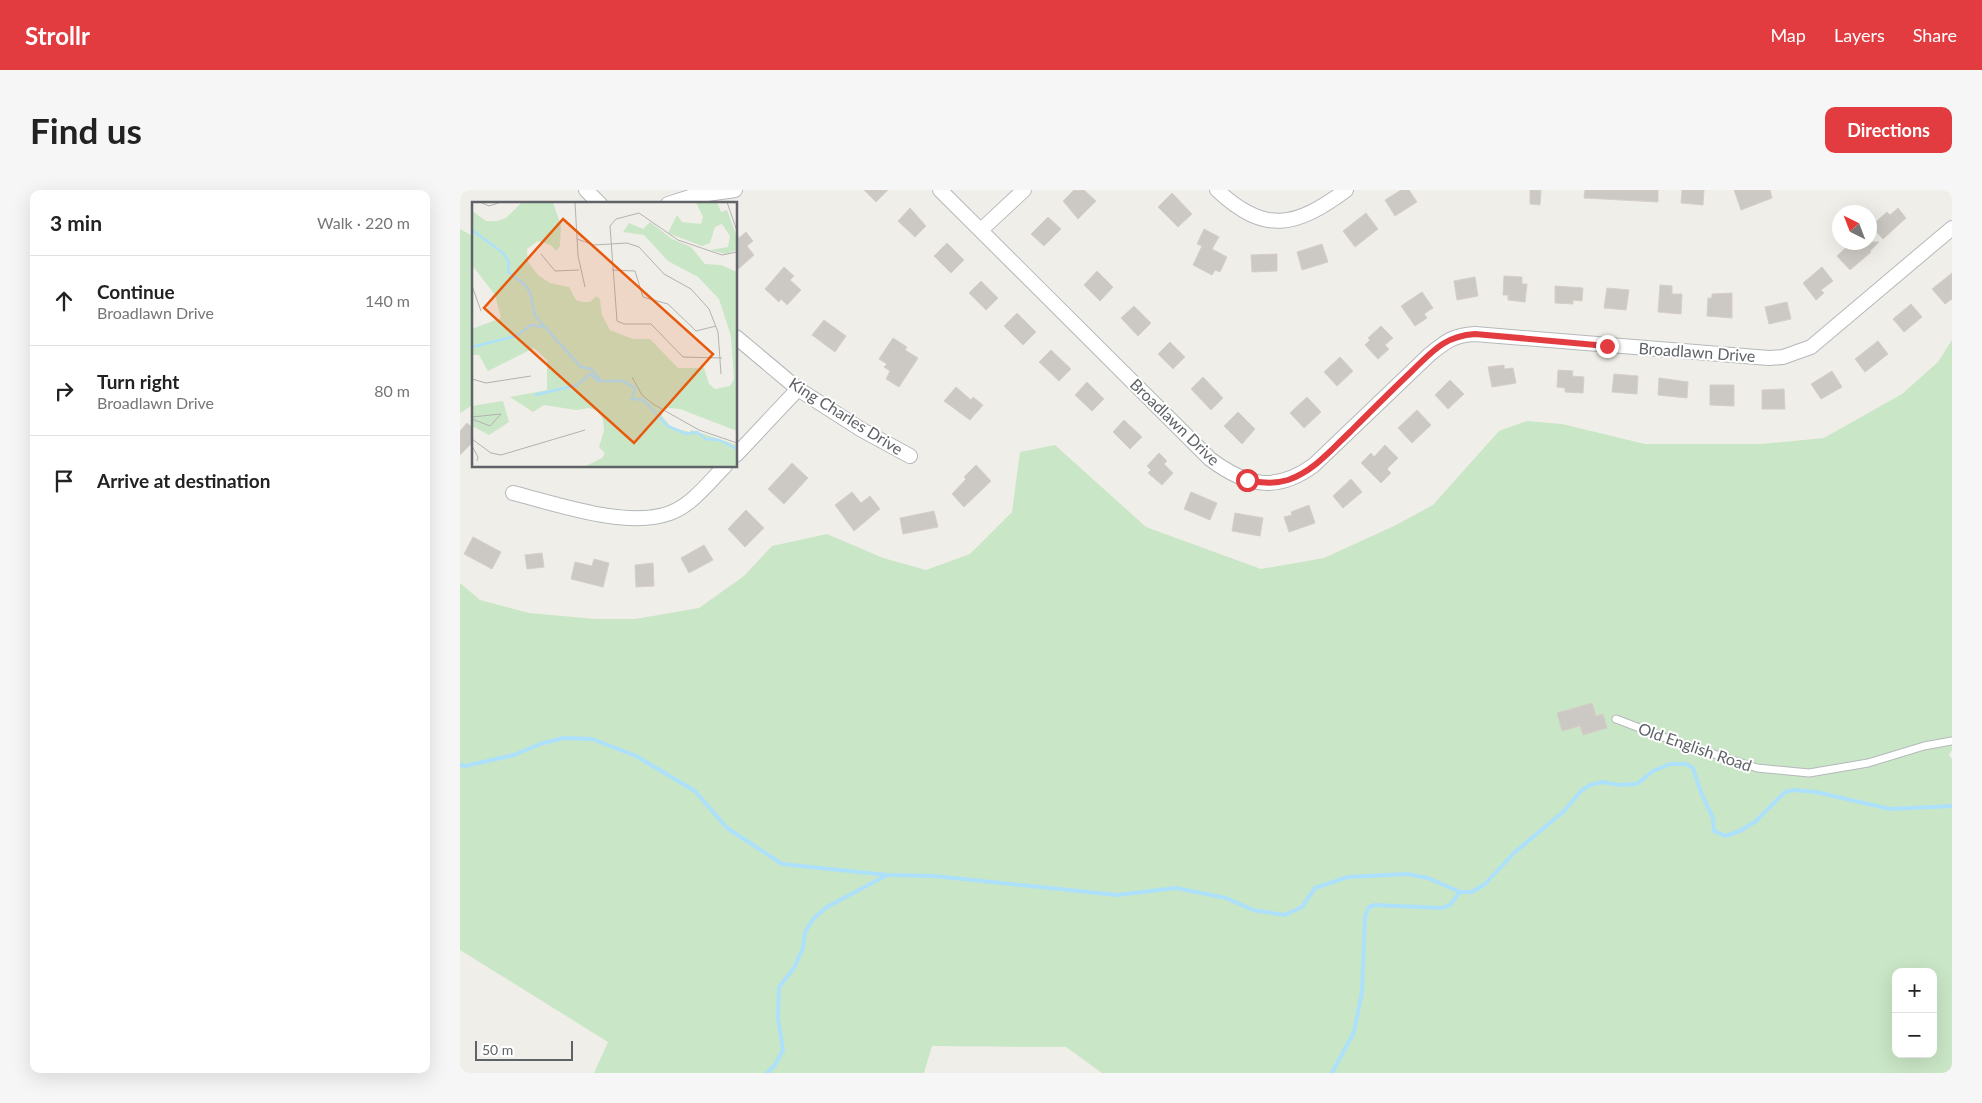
<!DOCTYPE html>
<meta charset="utf-8">
<style>
:root{--surface:#fff;--page:#f6f6f6;--text:#222;--muted:#767676;--line:#e0e0e0;--accent:#e33c40}
body{margin:0;font-family:Lato,sans-serif;background:var(--page);color:var(--text)}
.controls{position:absolute;right:15px;bottom:15px;display:grid;overflow:hidden;border-radius:10px;box-shadow:0 5px 20px #0002}
.controls button{width:45px;height:45px;display:grid;place-items:center;padding:0;border:0;border-bottom:1px solid var(--line);background:var(--surface);color:var(--text);font:25px sans-serif}
.compass{position:absolute;left:1372px;top:15px;width:45px;height:45px;border-radius:50%;background:var(--surface);box-shadow:0 5px 20px #0002;rotate:318deg}
.scale{position:absolute;left:15px;bottom:12px;width:98px;box-sizing:border-box;padding-left:5px;border:2px solid #5f6367;border-top:0;font-size:14px;line-height:18px;white-space:nowrap;color:#5f6367;-webkit-text-stroke:4px #fff;paint-order:stroke}
.stop{position:absolute;width:15px;height:15px;margin:-11px;border:4px solid #e33c40;border-radius:50%;background:#fff}
.stop.end{background:#e33c40;border-color:#fff;box-shadow:0 1px 5px #0008}
.list{margin:0;padding:0;list-style:none}
h2{display:flex;justify-content:space-between;align-items:center;height:65px;margin:0;padding:0 20px;font-size:21px}
h2 small{font-size:16px;font-weight:400;color:var(--muted)}
.list li{display:grid;grid-template-columns:32px 1fr auto;gap:15px;align-items:center;box-sizing:border-box;height:90px;padding:0 20px;border-top:1px solid var(--line)}
.list b{display:block;font-size:19px;white-space:nowrap}
.list p{margin:0;font-size:16px;white-space:nowrap;color:var(--muted)}
.list em{font-size:16px;font-style:normal;color:var(--muted)}
.icon{flex:none;width:28px;height:28px;fill:none;stroke:currentColor;stroke-width:2;stroke-linecap:round;stroke-linejoin:round}
.map{position:relative;flex:none;width:1492px;height:883px;overflow:hidden;border-radius:10px}
header{display:flex;align-items:center;gap:30px;box-sizing:border-box;height:70px;padding:0 25px;background:var(--accent);color:#fff}
header strong{font-size:24px}
nav{display:flex;gap:28px;margin-inline-start:auto;font-size:18px}
.intro{display:flex;align-items:center;justify-content:space-between;box-sizing:border-box;height:120px;padding:0 30px}
h1{margin:0;font-size:35px}
.button{padding:12px 22px;border-radius:10px;background:var(--accent);color:#fff;font-size:18px;font-weight:700}
main{display:flex;gap:30px;padding:0 30px}
aside{flex:1;background:var(--surface);border-radius:10px;box-shadow:0 5px 20px #0002}
.map>svg:first-child{display:block}
.green{fill:#c9e6c6;fill-rule:evenodd}
.lines{fill:none;stroke-linecap:round;stroke-linejoin:round}
.stream{stroke:#ade1fb;stroke-width:4}
.building{fill:#ccc9c4;stroke:#d5cfc6}
.service-casing{stroke:#b5b8bb;stroke-width:9}
.minor-casing{stroke:#b5b8bb;stroke-width:16}
.service{stroke:#fff;stroke-width:7}
.minor{stroke:#fff;stroke-width:14}
.route{stroke:#e33c40;stroke-width:6}
.labels{text-anchor:middle;stroke-width:4;stroke-linejoin:round;paint-order:stroke}
.street-label{font-size:16px;fill:#5f6367;stroke:#fff}
.inset-river{fill:none;stroke:#ade1fb;stroke-width:2.5}
.inset-road{fill:none;stroke:#b2b2b0;stroke-width:1}
.view{fill:#e8590c;fill-opacity:0.15;stroke:#e8590c;stroke-width:2.5}
.inset-edge{fill:none;stroke:#5f6367;stroke-width:2.5}
</style>
<header>
<strong>Strollr</strong>
<nav><a>Map</a><a>Layers</a><a>Share</a></nav>
</header>
<div class="intro"><h1>Find us</h1><a class="button">Directions</a></div>
<main>
<aside>
<h2>3 min<small>Walk · 220 m</small></h2>
<ul class="list">
<li><svg class="icon" aria-label="ahead" viewBox="0 0 24 24"><path d="M12 20V5M6 11l6-6 6 6"/></svg><div><b>Continue</b><p>Broadlawn Drive</p></div><em>140 m</em></li>
<li><svg class="icon" aria-label="right" viewBox="0 0 24 24"><path d="M7 20v-9h11M14 6l5 5-5 5"/></svg><div><b>Turn right</b><p>Broadlawn Drive</p></div><em>80 m</em></li>
<li><svg class="icon" aria-label="arrive" viewBox="0 0 24 24"><path d="M6 21V4h12l-3 4 3 4H6"/></svg><div><b>Arrive at destination</b></div></li>
</ul>
</aside>
<div class="map">
<svg width="1492" height="883" viewBox="0 0 1492 883">
<rect width="100%" height="100%" fill="#f0eee8"/>
<g class="green">
<path d="M0,39l14,8v167l-14,9z"/>
<path d="M1492,150v410l-3,5 3,4v314h-850l-36,-26 -134,-1 -8,27h-330l14,-31 -148,-92v-367l20,17 49,13 67,6h39l64,-11 45,-32 28,-30 55,-12 56,24 43,12 44,-16 42,-42 8,-60 35,-7 91,82 115,42 63,-11 70,-32 39,-21 66,-74 28,-10 35,3 83,20h116l63,-6 78,-44 36,-32zM1436,782h37v82h-37z"/>
</g>
<g class="lines">
<g class="stream">
<path d="M0,575l5,1 49,-11 26,-11 23,-6 29,1 44,17 59,35 32,37 55,36 105,11 47,1 183,19 59,-7 50,10 27,12 32,5 17,-8 13,-19 33,-11 59,-3 21,4 32,14h12l13,-8 29,-31 50,-42 17,-20 9,-6 13,-3 16,3 18,-1 16,-13 17,-7h16l7,4 7,22 13,28 1,13 11,5 15,-5 16,-10 29,-29 9,-2 22,2 74,17 62,-3"/>
<path d="M307,883l8,-8 8,-15 -5,-32 1,-31 15,-19 9,-20 2,-16 9,-14 13,-11 60,-32"/>
<path d="M872,883l22,-41 8,-40 3,-76 4,-9 6,-2 67,3 8,-3 10,-13"/>
</g>
</g>
<g class="building">
<path d="M404,0h24l-12,12z"/>
<path d="M614,0h10l12,11 -18,18 -15,-18z"/>
<path d="M941,0h8l8,12 -22,14 -10,-16z"/>
<path d="M1070,0h11l-1,15 -10,-1z"/>
<path d="M1125,0h73v12l-74,-4z"/>
<path d="M1222,0h22l-1,15 -22,-2z"/>
<path d="M1274,0h36l2,8 -31,12z"/>
<path d="M712,3l20,21 -14,13 -20,-20z"/>
<path d="M450,18l16,18 -11,11 -17,-16z"/>
<path d="M1438,18l8,10 -23,21 -12,-13 16,-14 3,3z"/>
<path d="M906,23l12,16 -23,18 -12,-16z"/>
<path d="M588,27l13,12 -17,17 -13,-12z"/>
<path d="M744,39l15,8 -7,12 15,8 -7,15 -5,-2 -3,5 -19,-10 9,-19 -5,-2z"/>
<path d="M286,42l7,9 -6,5 7,9 -18,16v-37l3,4z"/>
<path d="M1392,52h27l-9,9 1,1 -21,18 -13,-14z"/>
<path d="M487,53l17,17 -13,13 -17,-17z"/>
<path d="M862,54l6,18 -26,8 -5,-18z"/>
<path d="M817,64v17l-25,1 -1,-17z"/>
<path d="M324,77l10,9 -4,4 11,10 -14,15 -6,-6 -2,3 -14,-13z"/>
<path d="M1362,77l11,14 -12,9 3,3 -8,7 -13,-17z"/>
<path d="M637,81l16,16 -13,14 -16,-16z"/>
<path d="M1492,83v26l-7,5 -13,-15z"/>
<path d="M1044,86l18,1v7h5l-2,18 -17,-2v-5h-5z"/>
<path d="M1015,87l3,19 -21,4 -3,-19z"/>
<path d="M521,91l17,17 -12,12 -17,-17z"/>
<path d="M1200,95l12,1v8h10l-1,20 -23,-2z"/>
<path d="M1095,96l28,2 -1,13 -9,-1v4l-18,-1z"/>
<path d="M1147,98l22,2 -3,20 -22,-2z"/>
<path d="M962,102l11,16 -9,6 3,4 -12,8 -14,-20z"/>
<path d="M1272,103v25l-25,-2 1,-18h4v-4z"/>
<path d="M1327,112l4,17 -22,5 -4,-17z"/>
<path d="M1451,114l11,13 -18,15 -11,-13z"/>
<path d="M674,116l17,17 -13,13 -17,-18z"/>
<path d="M557,123l19,19 -13,13 -19,-19z"/>
<path d="M364,130l22,16 -11,16 -23,-17z"/>
<path d="M921,136l12,12 -8,7 4,4 -11,10 -13,-14 5,-5 -2,-2z"/>
<path d="M433,148l14,9 -2,3 13,8 -19,29 -13,-8 4,-8 -6,-4 3,-3 -8,-5z"/>
<path d="M1418,151l10,13 -23,18 -10,-13z"/>
<path d="M710,152l15,15 -12,12 -15,-15z"/>
<path d="M591,160l20,19 -12,12 -20,-19z"/>
<path d="M880,167l13,14 -16,15 -13,-14z"/>
<path d="M1044,175v4l9,-1 3,15 -24,4 -4,-20z"/>
<path d="M1098,180l15,1 -1,5 12,1 -1,16 -18,-1v-4l-8,-1z"/>
<path d="M1372,181l10,16 -21,12 -10,-15z"/>
<path d="M1154,184l24,2 -1,18 -25,-2z"/>
<path d="M743,187l20,21 -12,12 -20,-21z"/>
<path d="M1199,188l29,4 -1,16 -29,-3z"/>
<path d="M990,190l14,14 -16,15 -13,-14z"/>
<path d="M627,192l17,17 -12,12 -17,-16z"/>
<path d="M1250,195h24v21l-24,-1z"/>
<path d="M496,197l15,13 2,-3 10,8 -13,15 -26,-19z"/>
<path d="M1324,199l1,20h-23v-19z"/>
<path d="M847,207l14,15 -17,16 -14,-15z"/>
<path d="M957,220l14,15 -19,18 -14,-15z"/>
<path d="M778,222l17,17 -13,15 -18,-18z"/>
<path d="M664,230l18,17 -12,12 -17,-17z"/>
<path d="M7,233l7,6v12l-14,14v-24z"/>
<path d="M925,255l13,13 -11,11 4,4 -10,10 -20,-20 10,-10 3,4z"/>
<path d="M699,263l8,8 -3,3 9,9 -11,12 -14,-12 3,-3 -4,-4z"/>
<path d="M332,273l16,15 -24,26 -16,-15z"/>
<path d="M516,275l15,16 -27,26 -12,-13 14,-15 -2,-2z"/>
<path d="M891,289l11,13 -19,16 -10,-12z"/>
<path d="M392,302l9,11 9,-7 10,13 -26,22 -19,-26z"/>
<path d="M731,302l26,11 -7,17 -26,-11z"/>
<path d="M849,315l6,18 -26,9 -5,-15 8,-2 -1,-3z"/>
<path d="M286,320l18,18 -19,19 -17,-18z"/>
<path d="M474,321l4,16 -35,7 -3,-16z"/>
<path d="M775,323l28,5 -3,18 -28,-5z"/>
<path d="M13,347l28,15 -9,17 -28,-15z"/>
<path d="M244,355l9,15 -24,13 -8,-15z"/>
<path d="M82,363l2,14 -17,2 -2,-14z"/>
<path d="M134,369l15,4 -6,24 -32,-8 4,-17 17,4z"/>
<path d="M193,373l1,23 -18,1 -1,-22z"/>
<path d="M1132,513l4,13 7,-2 4,14 -24,7 -3,-9 -18,5 -5,-18z"/>
</g>
<g class="lines">
<defs>
<path id="service" d="M1156,529l58,22 83,27 52,5 59,-10 56,-17 28,-5"/>
<g id="minor">
<path d="M126,0l14,14"/>
<path d="M480,0l270,269c36,27 66,34 104,6l115,-110c16,-13 24,-20 46,-21l294,24 14,-1 28,-10 141,-119"/>
<path d="M757,0c48,45 79,37 129,0"/>
<path d="M208,14l25,-8 42,-6"/>
<path d="M521,40l43,-40"/>
<path d="M276,147l62,52 64,41 48,26"/>
<path d="M276,265l62,-66"/>
<path d="M53,303c44,11 114,36 157,20 22,-8 39,-31 55,-47"/>
</g>
</defs>
<use href="#service" class="service-casing"/>
<use href="#minor" class="minor-casing"/>
<use href="#service" class="service"/>
<use href="#minor" class="minor"/>
</g>
<g class="lines">
<path class="route" d="M787,290c13,3 28,4 41,0 26,-9 44,-31 63,-49 20,-20 40,-40 60,-59 21,-20 33,-36 64,-38l132,12"/>
</g>
<g class="labels">
<g class="street-label">
<text transform="translate(1237 162) rotate(4)" y="6">Broadlawn Drive</text>
<text transform="translate(386 226) rotate(32)" y="6">King Charles Drive</text>
<text transform="translate(715 232) rotate(44)" y="6">Broadlawn Drive</text>
<text transform="translate(1235 557) rotate(19)" y="6">Old English Road</text>
</g>
</g>
<g transform="translate(12 12)">
<rect width="265" height="265" fill="#f0eee8"/>
<path d="M50,0h31l8,24 -1,20 -4,5 -5,-6 -13,-4 -11,8 1,13 10,13 12,8 19,4 7,13 6,2h8l6,-6 4,3 2,16 8,15 23,9h17l28,29h26l5,16 6,5 15,-3 4,-7 -3,-43 -12,-37 -21,-22 -30,-16 -24,-26 -21,-3 6,-9 14,6 7,-7 22,17 19,8 14,17 16,1 16,7v159l-57,-22 -12,-1 -6,3v5l9,11 18,5 3,-2 45,15v22h-153l18,-9 3,-5 -6,-6 5,-16 -1,-12 -5,-8 -9,-3 -13,2 -32,-5 -11,7 -23,-15 37,-7v-30l-13,-12 -46,23 -9,-16h-7v-26l29,-11 -6,-23 -23,-30v-54l14,10h11l9,-3zM224,0h21l4,10 6,-2 10,27v13l-11,4 -16,-4 18,-3 2,-11 -8,-12 -7,3 -5,16 -8,3 -34,-13 9,-18 5,7 19,2 2,-7zM31,199l6,21 -20,13 -17,-9v-20z" fill="#c9e6c6"/>
<path class="inset-river" d="M0,28l31,23 6,9 -1,10 16,12 6,8 5,24 46,51 10,2 9,11M0,145l44,-11 15,-11 13,2M63,193l42,-10 13,-11 8,7h25l12,7 -3,11 11,1 25,26 18,8 11,-2 9,7 13,1 18,9"/>
<path class="inset-road" d="M8,0l9,4 12,-4M103,0l3,54 7,31M255,0l10,29M105,37l17,6 33,-2 12,4 25,27 27,15 18,20 9,23 3,42M69,52l14,17 24,-1M140,68l23,1 8,26 25,7 28,27 20,-5M0,84l9,25M250,156l-39,-1 -32,-33h-27l-7,-3 -7,-95 6,-7 23,-6 39,27 44,15 15,-3M160,175l10,18 11,9 46,26 38,13M0,177l14,4 45,-7M0,215l29,-3 -11,12 -18,-7M0,237l19,14 10,2 84,-25M0,244l6,11 -1,4"/>
<path class="view" d="M91,17l150,135 -79,89 -150,-135z"/>
<rect width="265" height="265" class="inset-edge"/>
</g>
</svg>
<div class="controls">
<button>+</button>
<button>−</button>
</div>
<svg class="compass" viewBox="-18 -18 36 36"><path d="M0-13l5 13h-10z" fill="#e53935"/><path d="M0 13l5-13h-10z" fill="#767676"/></svg>
<div class="scale">50 m</div>
<div class="stop" style="left:787px;top:290px"></div>
<div class="stop end" style="left:1147px;top:156px"></div>
</div>
</main>
